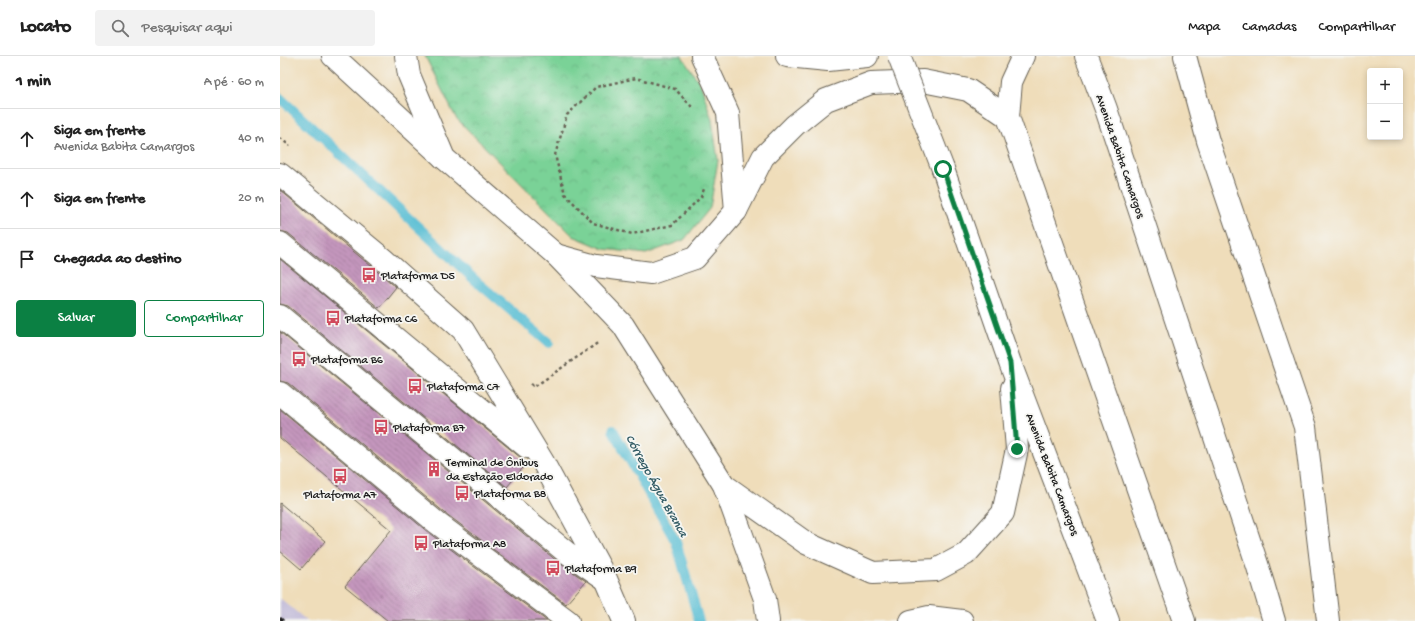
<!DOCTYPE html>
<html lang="pt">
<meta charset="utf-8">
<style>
:root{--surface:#fff;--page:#f2f2f2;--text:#222;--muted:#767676;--line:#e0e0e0;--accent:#0b8043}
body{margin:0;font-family:"Gochi Hand",sans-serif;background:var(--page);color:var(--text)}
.controls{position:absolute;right:12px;top:12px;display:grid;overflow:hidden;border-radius:4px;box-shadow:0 2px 6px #0003}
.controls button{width:36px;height:36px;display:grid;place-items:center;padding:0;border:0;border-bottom:1px solid var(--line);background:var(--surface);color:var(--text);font:20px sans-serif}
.stop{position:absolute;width:12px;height:12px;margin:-9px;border:3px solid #0b8043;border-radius:50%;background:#fff}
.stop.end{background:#0b8043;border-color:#fff;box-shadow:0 1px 4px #0008}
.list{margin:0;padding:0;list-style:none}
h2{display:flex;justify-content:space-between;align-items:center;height:52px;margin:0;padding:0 16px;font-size:17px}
h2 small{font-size:13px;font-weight:400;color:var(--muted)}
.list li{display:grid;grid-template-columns:26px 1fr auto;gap:12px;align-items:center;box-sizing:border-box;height:60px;padding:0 16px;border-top:1px solid var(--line)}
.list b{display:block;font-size:15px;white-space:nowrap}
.list p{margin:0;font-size:13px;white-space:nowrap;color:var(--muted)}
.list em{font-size:13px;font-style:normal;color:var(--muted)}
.actions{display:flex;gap:8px;padding:12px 16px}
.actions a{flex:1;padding:9px 0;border:1px solid var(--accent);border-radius:4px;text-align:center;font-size:14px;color:var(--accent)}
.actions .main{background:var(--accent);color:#fff}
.icon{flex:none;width:22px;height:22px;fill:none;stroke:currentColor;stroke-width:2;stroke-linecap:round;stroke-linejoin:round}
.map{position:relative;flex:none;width:1135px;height:565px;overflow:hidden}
header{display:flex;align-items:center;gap:24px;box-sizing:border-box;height:56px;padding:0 20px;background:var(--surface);border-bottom:1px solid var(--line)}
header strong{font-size:19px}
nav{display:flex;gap:22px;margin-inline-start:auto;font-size:14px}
.search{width:280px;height:36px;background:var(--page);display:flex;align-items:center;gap:10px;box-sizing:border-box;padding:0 14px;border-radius:4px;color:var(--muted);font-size:15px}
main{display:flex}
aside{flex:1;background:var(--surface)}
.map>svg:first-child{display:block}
.railway{fill:#c6c0da}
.park{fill:url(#park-crowns);stroke:#4b775a}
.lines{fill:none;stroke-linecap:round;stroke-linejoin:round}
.stream{stroke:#56bdd3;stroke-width:10}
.building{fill:url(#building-back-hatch)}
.minor-casing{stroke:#666053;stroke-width:24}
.major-casing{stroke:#666053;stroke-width:24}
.highway-casing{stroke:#666053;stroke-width:24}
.path{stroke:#666053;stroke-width:2.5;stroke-dasharray:3 3;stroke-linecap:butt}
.minor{stroke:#fff;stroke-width:22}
.major{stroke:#fff;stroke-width:22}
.highway{stroke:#fff;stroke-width:22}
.rail{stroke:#1c1c1c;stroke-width:3;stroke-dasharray:6 3;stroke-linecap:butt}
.major-bridge-casing{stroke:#666053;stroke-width:24;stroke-linecap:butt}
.major-bridge{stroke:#fff;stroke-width:22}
.route{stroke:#0b8043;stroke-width:5}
.labels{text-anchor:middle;stroke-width:3.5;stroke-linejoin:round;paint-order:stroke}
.street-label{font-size:12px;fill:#1c1c1c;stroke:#f6f6f2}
.poi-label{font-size:12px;fill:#1c1c1c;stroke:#f6f6f2;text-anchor:start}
.water-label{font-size:13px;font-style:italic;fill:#335c65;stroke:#f6f6f2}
</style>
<header>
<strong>Locato</strong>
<div class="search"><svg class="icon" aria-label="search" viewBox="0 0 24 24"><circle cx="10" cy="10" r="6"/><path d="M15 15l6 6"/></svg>Pesquisar aqui</div>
<nav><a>Mapa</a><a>Camadas</a><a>Compartilhar</a></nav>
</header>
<main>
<aside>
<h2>1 min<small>A pé · 60 m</small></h2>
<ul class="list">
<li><svg class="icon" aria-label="ahead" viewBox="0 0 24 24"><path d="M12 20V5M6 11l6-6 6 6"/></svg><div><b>Siga em frente</b><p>Avenida Babita Camargos</p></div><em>40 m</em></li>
<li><svg class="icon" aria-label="ahead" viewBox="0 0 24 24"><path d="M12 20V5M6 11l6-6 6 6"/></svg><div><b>Siga em frente</b></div><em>20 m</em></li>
<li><svg class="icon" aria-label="arrive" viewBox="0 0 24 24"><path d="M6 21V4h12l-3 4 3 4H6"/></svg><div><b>Chegada ao destino</b></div></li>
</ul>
<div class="actions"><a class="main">Salvar</a><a>Compartilhar</a></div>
</aside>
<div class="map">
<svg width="1135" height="565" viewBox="0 0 1135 565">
<defs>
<pattern id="park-crowns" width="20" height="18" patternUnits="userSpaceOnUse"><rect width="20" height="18" fill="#7ad297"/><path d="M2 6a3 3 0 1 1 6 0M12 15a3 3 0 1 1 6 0" fill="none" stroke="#69b482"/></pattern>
<pattern id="building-back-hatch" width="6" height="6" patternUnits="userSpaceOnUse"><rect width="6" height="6" fill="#c596bd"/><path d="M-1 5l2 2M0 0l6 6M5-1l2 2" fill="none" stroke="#9f7a99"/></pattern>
</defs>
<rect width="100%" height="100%" fill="#f6f6f2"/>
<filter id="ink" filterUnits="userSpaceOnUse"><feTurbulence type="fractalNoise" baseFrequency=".025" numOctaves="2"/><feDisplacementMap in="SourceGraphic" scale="8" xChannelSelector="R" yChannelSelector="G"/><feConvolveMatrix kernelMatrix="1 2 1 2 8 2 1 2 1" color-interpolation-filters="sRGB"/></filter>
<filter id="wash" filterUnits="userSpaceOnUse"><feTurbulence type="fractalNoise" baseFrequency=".012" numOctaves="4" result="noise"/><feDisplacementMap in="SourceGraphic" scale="16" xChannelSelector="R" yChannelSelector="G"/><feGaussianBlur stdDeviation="0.9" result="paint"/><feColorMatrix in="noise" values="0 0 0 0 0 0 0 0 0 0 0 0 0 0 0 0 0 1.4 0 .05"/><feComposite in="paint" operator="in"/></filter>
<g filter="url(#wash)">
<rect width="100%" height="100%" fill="#efddba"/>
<path class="railway" d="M0,542l27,23h-27z"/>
<path class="park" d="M145,0h257l19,29 11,35 6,40 -8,48 -26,32 -38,14 -42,-5 -31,-13 -117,-118z"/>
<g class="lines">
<g class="stream">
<path d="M0,42l196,183 73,62"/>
<path d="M333,374l63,112 23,79"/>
</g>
</g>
<g id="blocks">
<g class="building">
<path d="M0,134l116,97 -17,21 -91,-75 -8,-2z"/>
<path d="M0,203l247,204 -20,24 -219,-181 -8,-2z"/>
<path d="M0,276l278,230 28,19 -20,23 -121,-91 -157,-130 -8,-2z"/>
<path d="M0,353l149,124 118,88h-159l-43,-35 46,-56 -111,-92z"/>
<path d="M0,447l45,38 -24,28 -21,-18z"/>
</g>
</g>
</g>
<g filter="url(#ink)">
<use href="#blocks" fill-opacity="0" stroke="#666053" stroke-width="1"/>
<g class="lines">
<defs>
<g id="minor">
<path d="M53,0l111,102"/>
<path d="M422,0l26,57 8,98"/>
<path d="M0,118l103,85 80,71 80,132 63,117 18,42"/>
<path d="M0,187l247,204"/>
<path d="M0,260l286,236 38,26"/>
<path d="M0,337l157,130 131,98"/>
</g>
<g id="major">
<path d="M126,0l3,19 35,83 112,97 67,70 101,160 41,114 3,22"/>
<path d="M743,0l-12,26 -3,35 176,504"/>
<path d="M806,0l20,53 152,458 16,54"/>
<path d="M905,0l23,85 97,286 23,194"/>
<path d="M663,113l67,194 98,258"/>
<path d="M276,199l40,11 55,7 44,-15 41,-47 27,-54 32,-32 31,-25 45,-17 52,-2 45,9 40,27"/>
<path d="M444,429l82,58 67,30 63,-3 30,-16 37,-41 14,-64 -5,-61"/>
<path d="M631,565l18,-4 33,4"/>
</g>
<path id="highway" d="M507,0l41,4 39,-4"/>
</defs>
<use href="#minor" class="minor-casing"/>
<use href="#major" class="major-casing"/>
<use href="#highway" class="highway-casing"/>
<g class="path">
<path d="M412,51l-17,-18 -39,-11 -40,9 -29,28 -12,40 10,39 28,29 39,11 40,-9 29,-28 3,-8"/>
<path d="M0,82l10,8"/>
<path d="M251,328l3,3 65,-45"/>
</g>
<use href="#minor" class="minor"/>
<use href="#major" class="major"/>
<use href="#highway" class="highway"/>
<path class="rail" d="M0,562l3,3"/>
<defs>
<path id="major-bridge" d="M619,0l44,113"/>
</defs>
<use href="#major-bridge" class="major-bridge-casing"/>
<use href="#major-bridge" class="major-bridge"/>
</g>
</g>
<g class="lines" filter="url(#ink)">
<path class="route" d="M663,113l67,194 7,86"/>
</g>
<defs>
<symbol id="bus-bare" viewBox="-9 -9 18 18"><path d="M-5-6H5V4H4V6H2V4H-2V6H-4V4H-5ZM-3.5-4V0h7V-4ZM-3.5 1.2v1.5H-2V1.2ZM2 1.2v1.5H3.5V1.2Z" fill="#d1495b" stroke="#f6f6f2" stroke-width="2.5" paint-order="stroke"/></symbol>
<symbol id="building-bare" viewBox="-9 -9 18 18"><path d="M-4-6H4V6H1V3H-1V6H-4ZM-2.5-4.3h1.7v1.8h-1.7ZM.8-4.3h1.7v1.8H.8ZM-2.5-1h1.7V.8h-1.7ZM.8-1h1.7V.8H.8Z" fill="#d1495b" stroke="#f6f6f2" stroke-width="2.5" paint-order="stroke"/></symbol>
</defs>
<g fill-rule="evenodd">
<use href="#bus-bare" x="78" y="208" width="22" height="22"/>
<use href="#bus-bare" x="42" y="251" width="22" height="22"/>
<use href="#bus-bare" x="8" y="292" width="22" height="22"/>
<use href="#bus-bare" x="124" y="319" width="22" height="22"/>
<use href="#bus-bare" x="90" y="360" width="22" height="22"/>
<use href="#building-bare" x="143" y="402" width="22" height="22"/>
<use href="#bus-bare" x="49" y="409" width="22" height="22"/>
<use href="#bus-bare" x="171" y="426" width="22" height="22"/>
<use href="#bus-bare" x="130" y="476" width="22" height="22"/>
<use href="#bus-bare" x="262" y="501" width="22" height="22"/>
</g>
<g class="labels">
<g class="street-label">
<text transform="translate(841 100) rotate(71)" y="4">Avenida Babita Camargos</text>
<text transform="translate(773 418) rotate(69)" y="4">Avenida Babita Camargos</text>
</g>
<g class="poi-label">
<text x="101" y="223">Plataforma D5</text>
<text x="65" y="266">Plataforma C6</text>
<text x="31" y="307">Plataforma B6</text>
<text x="147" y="334">Plataforma C7</text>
<text x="113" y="375">Plataforma B7</text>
<text x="166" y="410">Terminal de Ônibus<tspan x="166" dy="14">da Estação Eldorado</tspan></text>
<text x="194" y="441">Plataforma B8</text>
<text x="60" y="442" text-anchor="middle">Plataforma A7</text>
<text x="153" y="491">Plataforma A8</text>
<text x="285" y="516">Plataforma B9</text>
</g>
<g class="water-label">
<text transform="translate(378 429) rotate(61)" y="5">Córrego Água Branca</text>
</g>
</g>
</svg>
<div class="controls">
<button>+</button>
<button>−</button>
</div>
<div class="stop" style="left:663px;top:113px"></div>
<div class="stop end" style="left:737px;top:393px"></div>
</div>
</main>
